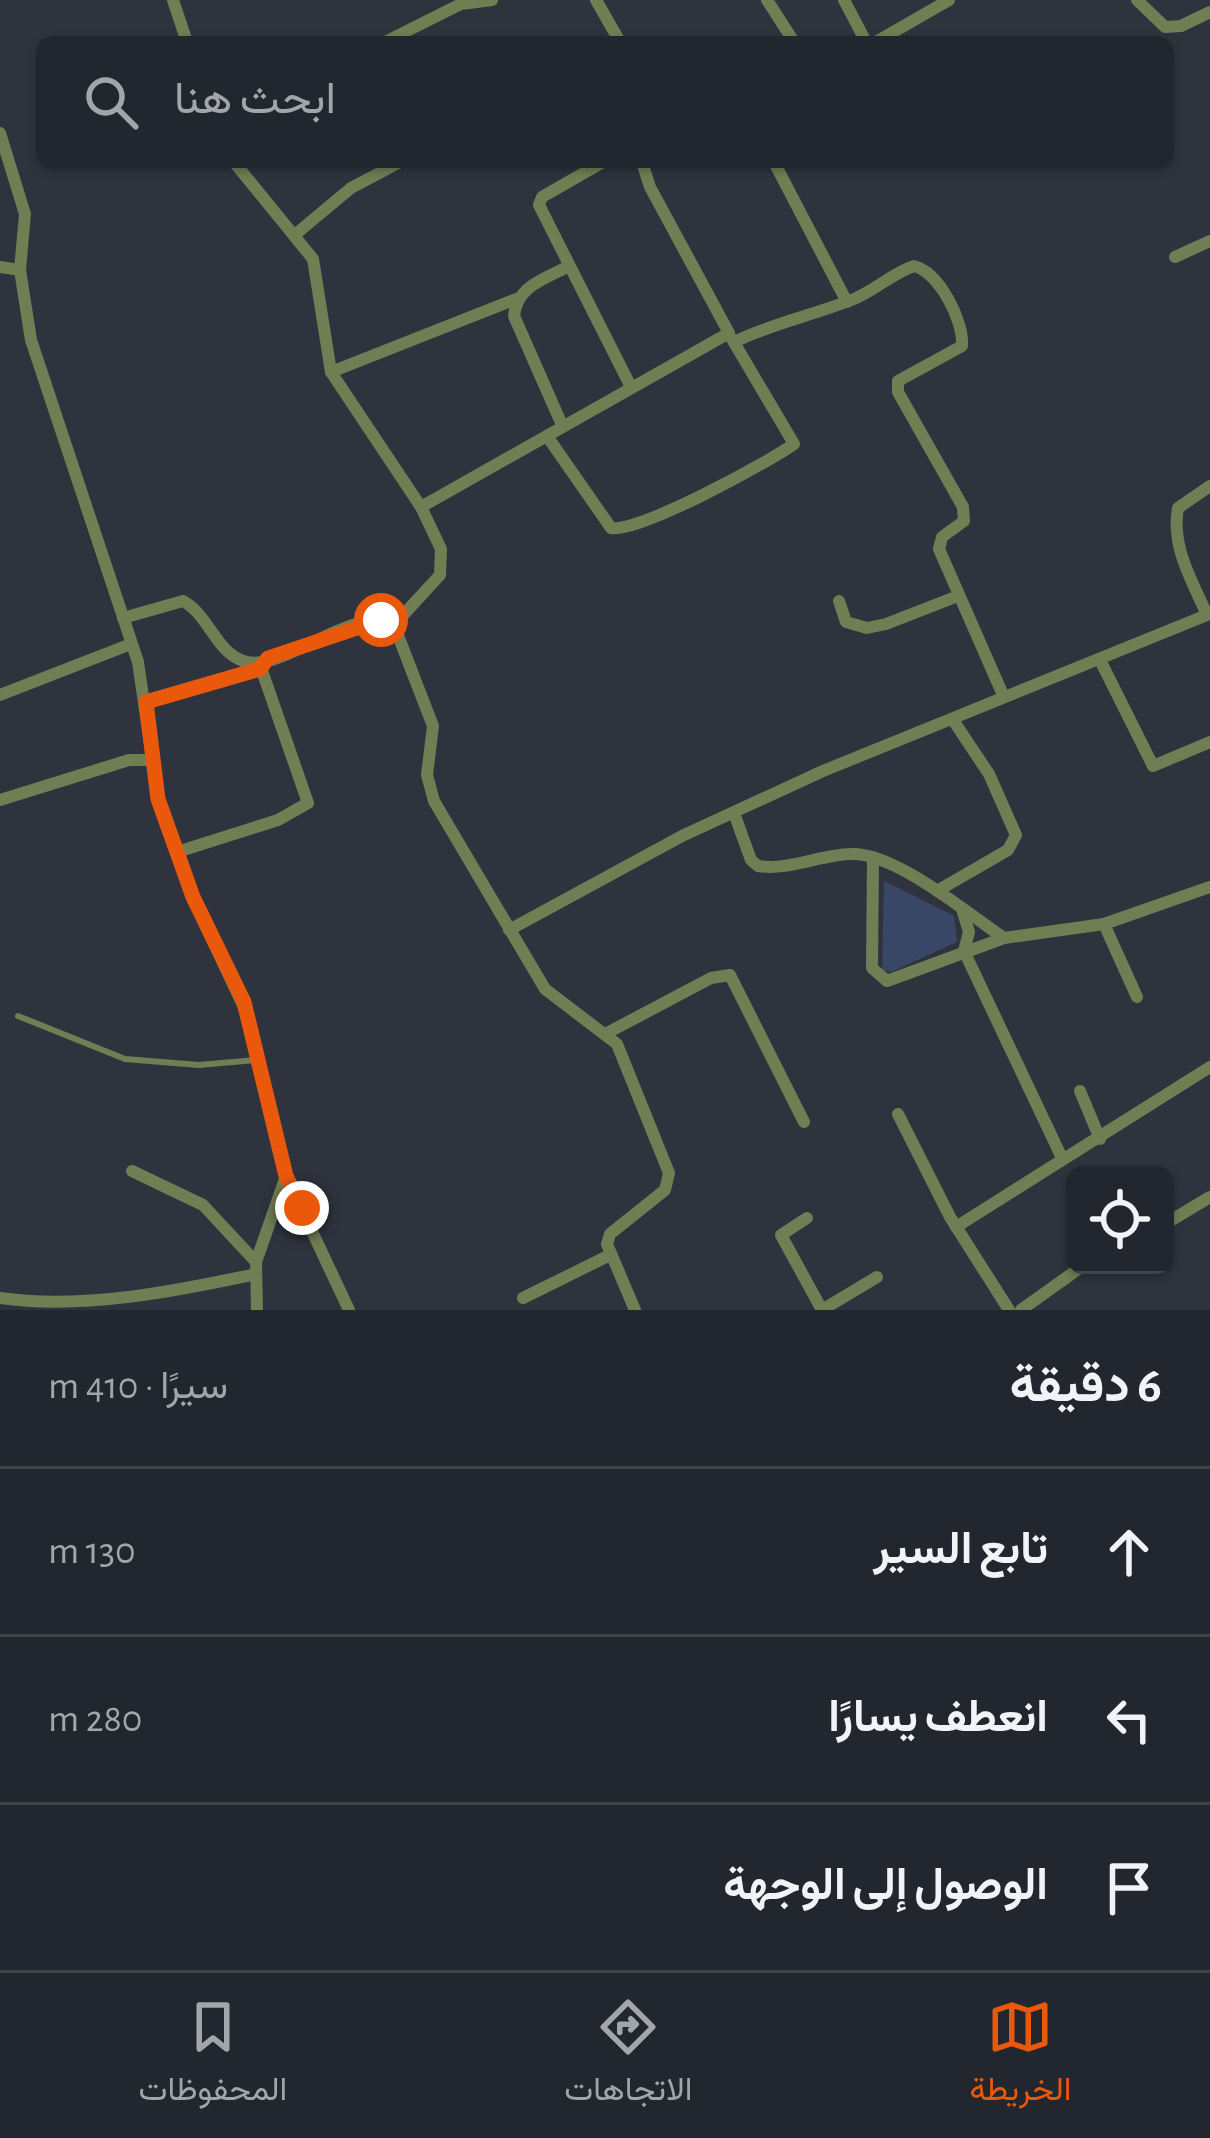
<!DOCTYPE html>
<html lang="ar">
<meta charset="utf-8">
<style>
:root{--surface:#22262e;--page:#2a2e36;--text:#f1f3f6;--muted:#a2a5aa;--line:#3f434a;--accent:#ea580c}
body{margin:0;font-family:"Alegreya Sans",Vazirmatn,sans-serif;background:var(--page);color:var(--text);direction:rtl}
.controls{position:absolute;right:36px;bottom:36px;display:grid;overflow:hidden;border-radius:18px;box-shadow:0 3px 9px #0004}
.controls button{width:108px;height:108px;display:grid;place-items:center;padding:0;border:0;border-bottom:3px solid var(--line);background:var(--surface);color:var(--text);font:60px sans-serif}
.stop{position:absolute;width:36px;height:36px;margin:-27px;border:9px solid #ea580c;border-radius:50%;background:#fff}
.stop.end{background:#ea580c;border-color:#fff;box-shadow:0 3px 12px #0008}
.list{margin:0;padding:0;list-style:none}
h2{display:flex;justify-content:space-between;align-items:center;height:156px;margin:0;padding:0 48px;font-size:51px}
h2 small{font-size:39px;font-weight:400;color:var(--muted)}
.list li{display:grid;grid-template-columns:78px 1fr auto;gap:36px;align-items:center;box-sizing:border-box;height:168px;padding:0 48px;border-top:3px solid var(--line)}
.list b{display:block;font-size:45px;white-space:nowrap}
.list em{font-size:39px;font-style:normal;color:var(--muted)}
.icon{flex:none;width:66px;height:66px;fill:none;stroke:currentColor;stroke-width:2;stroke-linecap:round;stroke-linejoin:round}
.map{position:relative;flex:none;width:1210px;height:1310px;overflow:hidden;direction:ltr}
.search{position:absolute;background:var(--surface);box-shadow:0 3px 9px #0004;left:36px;right:36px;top:36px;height:132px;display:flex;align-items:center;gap:30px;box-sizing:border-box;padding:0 42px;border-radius:18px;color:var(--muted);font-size:45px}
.sheet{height:660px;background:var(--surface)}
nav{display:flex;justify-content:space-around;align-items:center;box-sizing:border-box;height:168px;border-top:3px solid var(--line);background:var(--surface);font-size:33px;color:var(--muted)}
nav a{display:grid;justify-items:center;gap:6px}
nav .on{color:var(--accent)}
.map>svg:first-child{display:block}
.green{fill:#394766}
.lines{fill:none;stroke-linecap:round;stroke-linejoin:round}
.lane{stroke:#717e54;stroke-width:6}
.street{stroke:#717e54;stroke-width:12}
.route{stroke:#ea580c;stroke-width:15}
</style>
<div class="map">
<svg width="1210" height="1310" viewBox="0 0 1210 1310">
<rect width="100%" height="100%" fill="#2e333e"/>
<path class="green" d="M884,881l70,35 3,26 -66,30 -9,-2z"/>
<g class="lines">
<path class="lane" d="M18,1016l107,43 74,6 58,-5"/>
<g class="street">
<path d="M173,0l14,42"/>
<path d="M596,0l24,42"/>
<path d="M767,0l27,42"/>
<path d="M844,0l22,42"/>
<path d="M1137,0l28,27 16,-1 29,-14"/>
<path d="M385,42l76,-38 31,-4"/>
<path d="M876,42l73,-42"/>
<path d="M0,133l25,81 -5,56 11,70 107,322 20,137 34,98 57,121 37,158 63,134"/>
<path d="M234,162l79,97 18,113 90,135 20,42 -1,26 -46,50 39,101 -6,49 7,26 111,188 72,55 52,129 -4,17 -55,44 -3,10 28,66"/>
<path d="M603,162l-61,35 -3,8 92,182"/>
<path d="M774,162l73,140"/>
<path d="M297,233l54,-45 49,-26"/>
<path d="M1175,257l35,-16"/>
<path d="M0,267l20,3"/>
<path d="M734,342c39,-19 80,-27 120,-43 21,-9 39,-26 60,-33 25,6 50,55 48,80l-64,35v11l65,115 1,14 -22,16 -3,12 64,146"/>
<path d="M331,372l185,-73"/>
<path d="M562,425l-48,-109c3,-30 29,-36 53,-49"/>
<path d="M547,436l64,92c28,5 156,-65 183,-84l-62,-105"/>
<path d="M421,507l308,-174 -79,-146 -8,-25"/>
<path d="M839,601l7,21 21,6 19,-4 72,-28"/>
<path d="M123,618l60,-17c26,14 32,50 60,60 38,14 110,-58 151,-36"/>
<path d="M1100,660l53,106 57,-24"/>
<path d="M0,695l131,-51"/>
<path d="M146,702l114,-33"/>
<path d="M0,800l129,-40h22"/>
<path d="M734,813l17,47 7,6c30,5 62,-11 92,-12 44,-3 118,60 154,84"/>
<path d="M177,852l101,-32 30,-17 -48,-138"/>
<path d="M873,857l-1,111 15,13 117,-43 100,-14 106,-37"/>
<path d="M937,891l71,-41 8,-15 -27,-61 -36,-54"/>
<path d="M962,909l7,23 -5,19 98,207"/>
<path d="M1104,924l33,73"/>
<path d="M509,930l173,-94 141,-65 384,-156c-15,-35 -36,-68 -29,-107l32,-22"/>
<path d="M607,1033l104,-55 19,-3 74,147"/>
<path d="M1080,1091l20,48"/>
<path d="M898,1114l52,103 59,93"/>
<path d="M132,1171l71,34 53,57"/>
<path d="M807,1218l-26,17 41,75 55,-33"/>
<path d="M1165,1224l45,-27"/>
<path d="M956,1227l254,-160"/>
<path d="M0,1298c82,12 176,-7 256,-24"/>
<path d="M523,1298l87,-43"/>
<path d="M257,1310l-1,-48 30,-86"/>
<path d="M1021,1310l63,-45"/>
</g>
</g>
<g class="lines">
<path class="route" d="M302,1208l-16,-32 -42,-174 -51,-105 -35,-98 -12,-97 114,-33 8,-11 113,-38"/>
</g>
</svg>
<div class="controls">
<button><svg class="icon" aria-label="locate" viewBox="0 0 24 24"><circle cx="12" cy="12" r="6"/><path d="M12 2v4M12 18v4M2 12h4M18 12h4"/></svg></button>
</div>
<div class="stop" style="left:381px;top:620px"></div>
<div class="stop end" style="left:302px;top:1208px"></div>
<div class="search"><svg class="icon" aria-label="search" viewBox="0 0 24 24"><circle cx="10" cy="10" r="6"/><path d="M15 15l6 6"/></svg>ابحث هنا</div>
</div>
<section class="sheet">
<h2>6 دقيقة<small>سيرًا · 410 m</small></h2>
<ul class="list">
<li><svg class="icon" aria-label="ahead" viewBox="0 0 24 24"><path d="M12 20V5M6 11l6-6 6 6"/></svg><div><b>تابع السير</b></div><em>130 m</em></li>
<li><svg class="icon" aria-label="left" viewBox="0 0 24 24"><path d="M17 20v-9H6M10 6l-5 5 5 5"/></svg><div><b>انعطف يسارًا</b></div><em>280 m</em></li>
<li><svg class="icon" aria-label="arrive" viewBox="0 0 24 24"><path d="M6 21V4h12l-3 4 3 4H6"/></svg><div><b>الوصول إلى الوجهة</b></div></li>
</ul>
</section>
<nav>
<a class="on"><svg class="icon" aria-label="map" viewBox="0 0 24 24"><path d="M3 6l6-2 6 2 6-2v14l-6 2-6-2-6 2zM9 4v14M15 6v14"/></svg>الخريطة</a>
<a><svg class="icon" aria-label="directions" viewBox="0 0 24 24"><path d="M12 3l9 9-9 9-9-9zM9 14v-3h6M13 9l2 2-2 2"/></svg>الاتجاهات</a>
<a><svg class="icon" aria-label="saved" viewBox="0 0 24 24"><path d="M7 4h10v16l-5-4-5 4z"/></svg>المحفوظات</a>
</nav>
